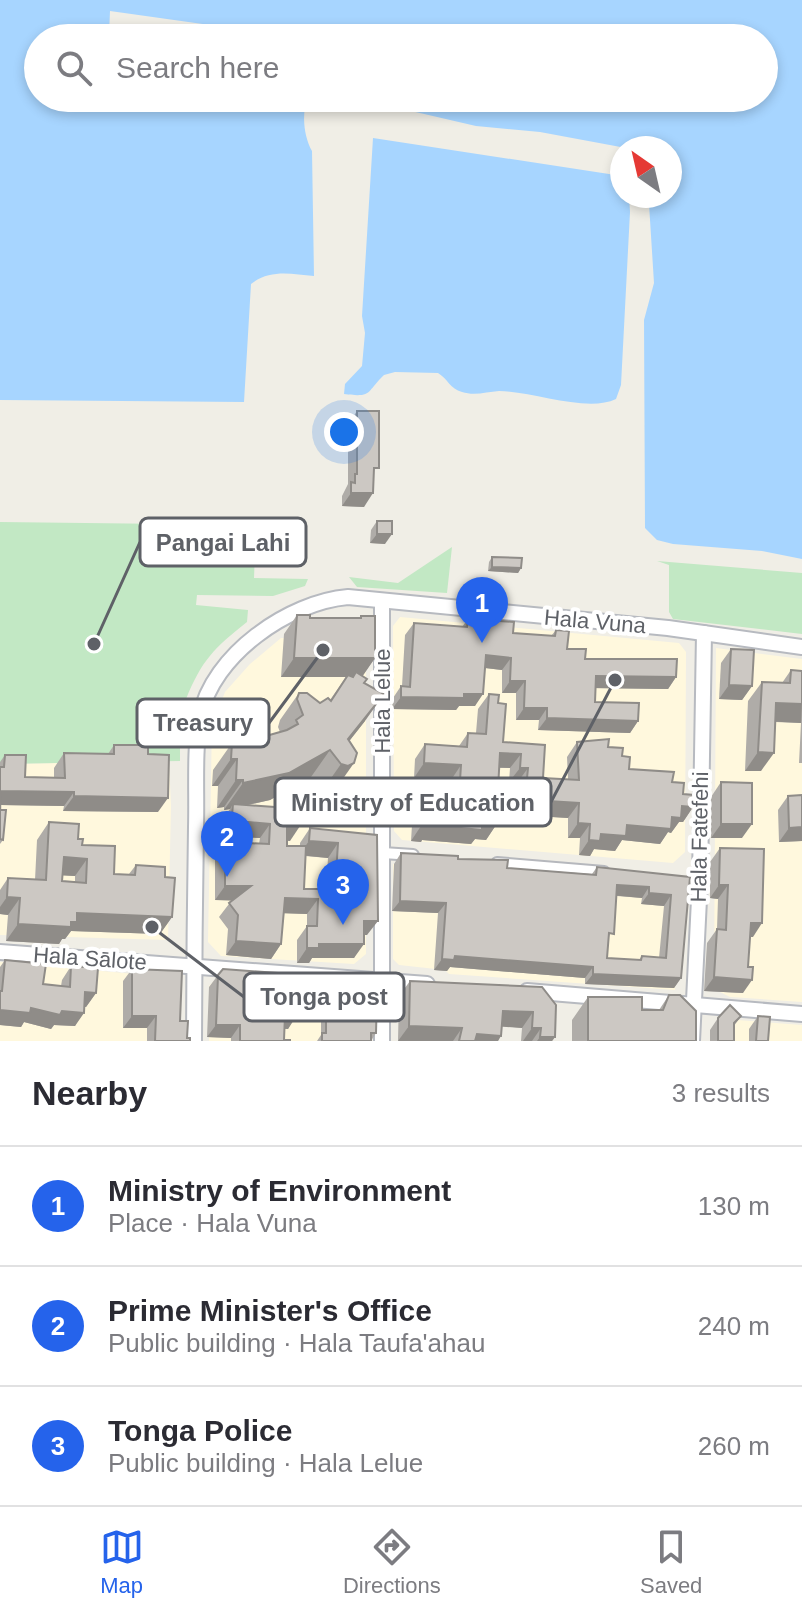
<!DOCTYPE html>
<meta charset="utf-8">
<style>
:root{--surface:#fff;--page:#f7f7f7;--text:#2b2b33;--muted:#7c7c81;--line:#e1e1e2;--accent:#2563eb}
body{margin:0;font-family:Arial,sans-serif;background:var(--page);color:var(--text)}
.compass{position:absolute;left:610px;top:136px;width:72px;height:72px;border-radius:50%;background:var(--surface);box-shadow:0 4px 12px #0003;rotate:326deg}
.you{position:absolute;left:344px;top:432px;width:28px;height:28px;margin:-20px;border:6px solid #fff;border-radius:50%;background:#1a73e8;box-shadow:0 0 0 12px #1a73e833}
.badge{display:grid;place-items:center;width:52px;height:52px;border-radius:50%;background:var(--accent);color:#fff;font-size:26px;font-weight:700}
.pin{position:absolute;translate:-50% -66px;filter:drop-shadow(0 2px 4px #0008)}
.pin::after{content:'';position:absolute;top:42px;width:28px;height:24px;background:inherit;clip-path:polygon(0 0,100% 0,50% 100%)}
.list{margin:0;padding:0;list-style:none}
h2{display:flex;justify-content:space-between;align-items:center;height:104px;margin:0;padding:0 32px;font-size:34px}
h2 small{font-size:26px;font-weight:400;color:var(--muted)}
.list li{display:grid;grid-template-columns:52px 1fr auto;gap:24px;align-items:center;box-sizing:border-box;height:120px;padding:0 32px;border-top:2px solid var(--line)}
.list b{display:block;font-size:30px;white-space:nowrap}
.list p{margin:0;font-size:26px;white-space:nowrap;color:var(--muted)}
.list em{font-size:26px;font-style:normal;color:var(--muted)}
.icon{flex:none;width:44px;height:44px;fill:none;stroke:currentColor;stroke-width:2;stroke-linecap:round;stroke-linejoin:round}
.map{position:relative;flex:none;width:802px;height:1041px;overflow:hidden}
.search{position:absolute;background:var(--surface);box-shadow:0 4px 12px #0003;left:24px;right:24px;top:24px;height:88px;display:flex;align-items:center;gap:20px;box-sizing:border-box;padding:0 28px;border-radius:44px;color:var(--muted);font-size:30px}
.sheet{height:464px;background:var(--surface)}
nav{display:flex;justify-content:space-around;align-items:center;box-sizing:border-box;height:112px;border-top:2px solid var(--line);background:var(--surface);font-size:22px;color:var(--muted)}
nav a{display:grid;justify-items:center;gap:4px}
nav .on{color:var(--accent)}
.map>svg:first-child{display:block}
.commercial{fill:#fff8dd}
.green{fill:#c2e8c4}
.water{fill:#a7d5ff}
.pier{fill:#f0eee6}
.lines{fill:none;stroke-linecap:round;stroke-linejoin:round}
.street-casing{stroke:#b6b8bd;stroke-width:14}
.secondary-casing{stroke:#b7bac0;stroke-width:18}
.street{stroke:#fff;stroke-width:10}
.secondary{stroke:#fff;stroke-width:14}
.wall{fill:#afaca8;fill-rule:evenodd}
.shaded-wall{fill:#8f8c88}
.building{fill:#ccc8c3;stroke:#8f8c88;stroke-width:2;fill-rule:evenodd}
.labels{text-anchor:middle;stroke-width:8;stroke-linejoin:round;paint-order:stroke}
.street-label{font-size:22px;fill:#5e6167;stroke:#fff}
.leader{fill:none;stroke:#5e6167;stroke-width:3}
.callout-dot{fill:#5e6167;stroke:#fff;stroke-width:3}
.callout{fill:#fff;stroke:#5e6167;stroke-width:3}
.callout-label{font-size:24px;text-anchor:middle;font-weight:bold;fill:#5e6167}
</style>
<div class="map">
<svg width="802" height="1041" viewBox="0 0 802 1041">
<rect width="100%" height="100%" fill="#f0eee6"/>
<g class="commercial">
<path d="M400,617l279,26 7,9 -1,200 -12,11 -271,-23 -8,-9 -1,-205z"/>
<path d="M281,638h85v316l-12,10 -133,-8 -13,-14 4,-217 13,-33 25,-28z"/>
<path d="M716,648l86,11v343l-72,-5 -16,-8z"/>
<path d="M169,761l2,45 -3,134 -168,-5v-171z"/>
<path d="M393,864l111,6 178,19 -7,101 -226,-16 -4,-4 -46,-5 -6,-6z"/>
<path d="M0,962l169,15 7,64h-176z"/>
<path d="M215,980l148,10 7,51h-161v-55z"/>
<path d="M724,1019l78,6v16h-90z"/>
</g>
<g class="green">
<path d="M0,522l256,3 -2,53 54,1 -3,7 -32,10 -76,-1 -1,10 52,5 -1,12c-33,26 -45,38 -61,77l-6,1v61l-180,3z"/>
<path d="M452,547l-5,46 -90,-6 -8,-10 49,6z"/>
<path d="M657,561l145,12v61l-129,-15 -4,-7v-47z"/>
</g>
<g class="water">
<path d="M0,0h802v559l-40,-8 -89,-7 -16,-4 -12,-12 -1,-208 10,-37 -5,-79 1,-8h20v-48h-44l-86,-16 -64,-6 -121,-28h409v-60h-726v60h270c-7,15 -4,39 4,53l2,125c-23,-2 -44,-7 -63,8l-7,118 -244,-2z"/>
<path d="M373,138l249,38v20h7l1,16 -9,173 -5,14c-29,14 -84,-8 -117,-8 -12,1 -25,5 -37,1 -12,-3 -14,-13 -24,-19l-43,-1 -11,3c-18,17 -11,23 -40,19l1,-10 17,-18 3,-33 -3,-17z"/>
</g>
<path class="pier" d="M110,11l114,16 99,11h-185l-29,-3z"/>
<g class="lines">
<defs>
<g id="street">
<path d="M383,853l30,2"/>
<path d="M497,863l107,9"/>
</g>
<g id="secondary">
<path d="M382,601v440"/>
<path d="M0,952l427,32"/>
<path d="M527,991l275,23"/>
<path d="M194,1041c0,-71 1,-143 2,-214 1,-36 -2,-75 4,-110 12,-62 89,-115 148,-120l320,31 134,19"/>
<path d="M692,1041l8,-162 4,-246"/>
</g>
</defs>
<use href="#street" class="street-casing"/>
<use href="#secondary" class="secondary-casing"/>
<use href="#street" class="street"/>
<use href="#secondary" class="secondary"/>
</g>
<g class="wall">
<path d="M357,411l17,65 -10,31 -22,-1v-10l6,-12v-59z"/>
<path d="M377,521l8,23 -15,-1 1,-13z"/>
<path d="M492,557l29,11 -3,5 -30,-2 1,-9z"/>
<path d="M297,615l13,3h49l2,-2 14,42 -13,18 2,7 1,38 -16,20 -14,49 -6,3 -7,-2 -11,-14 -41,23 -22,5 42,36 -3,-1v6h13v-3l10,-15 67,7 -10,100h-3l-10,23h-42l-3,5h-12v-23l10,-14v-12l-23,-1 -3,31 -10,15 -45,-4 2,-26 -9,-12 13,-17h-17v-47l6,-8 2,-27 7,-9 -6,1v-3l-7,1 1,-22h-6l1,-16 19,-27h3l3,-4 28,-3 14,-4 -2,-5 2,-7 19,-27 21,10 10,-3 16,-23h-65l3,-43zM248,837l12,1 -1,6 -11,-1zM305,856l23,2 -2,31h-22z"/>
<path d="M468,619l45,14 38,3 5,-6 11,19 18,10 91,18 -8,12 -73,-1v14l43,19 -8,12 -92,-3 1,-10h-23v-27h-14v-23l-17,-2 -10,38h-16l-3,4 -64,-1 1,-11 8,-12h1l3,-51 9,-12 48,4z"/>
<path d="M731,649l21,37 -10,14 -23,-1 2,-36z"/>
<path d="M791,670l11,1v92h-3l2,-40 -26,-1 -14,49h-16l3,-70 14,-19 20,1z"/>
<path d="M489,694l9,9 5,39 42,3 -2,33 25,1 -1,-22 10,-15 31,5 14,9 7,13 43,13 21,25 -10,15h-4l-8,11 -3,-1 -8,12 -38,-4 -7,11 -21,-2 -4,7 -11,-1 1,-17h-12v-20l-48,-3 1,-12h-5l1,-20 -8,-1 1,-14h-11l-3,57 -10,15 -11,-1 -4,5 -49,-4 -1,2 -10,-1 2,-32 11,-15 26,2 1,-16 -37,-2 1,-19 10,-15 34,2 9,-13h8l2,-24z"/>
<path d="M114,745l34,9 10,58 -95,-1 1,-5 -63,-1 2,35 -3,4v-82l5,-7 20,22 29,1v-10l10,-15 44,1z"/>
<path d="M721,782l21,56h-31v-41z"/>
<path d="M802,795v46l-23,1 -1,-32 10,-14z"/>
<path d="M49,822l29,17 4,6 32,29h15l7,-9 29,12 7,40 -12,17 -89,-3 -6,8h-3l-3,5 -53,-3 2,-26 -8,-1v-24l8,-12 27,2 2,-40zM63,875l12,1v6l-13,-1z"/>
<path d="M720,848l33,89h-3l-7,56 -39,-2 3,-48 10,-14 1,-30 -8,-1v-36z"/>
<path d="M401,853l57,6 49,9 85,6 5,-7 93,10 -9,101 -7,10 -89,-4v-6l-135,-11 -3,4 -13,-1 4,-57 -46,-2 2,-47zM617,896l25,2 -1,6 23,2 -5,52 -17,-2 -3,4 -32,-2 1,-16z"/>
<path d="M5,960l38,24 18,2 1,-6 9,-14 25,27 -10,14 -2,-1 -9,20 -21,-1 -3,4 -27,-7 -3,5 -21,-2v-58z"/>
<path d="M132,969l48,52 7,17 3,3h-43v-13h-24v-47z"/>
<path d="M218,975l79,38 -9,16h-3l-1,11 6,1h-59v-3l-24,-1 2,-50z"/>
<path d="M410,981l132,6 13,50 -3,4h-31l1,-13 -20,-2 -4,15h-100l1,-45z"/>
<path d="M332,983l44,50 -5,8h-54l4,-6v-14l5,-6 1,-24z"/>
<path d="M669,995l27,46h-124v-21l16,-23 54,13h17z"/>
<path d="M741,1016l-7,10v15h-24v-11l8,-12z"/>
<path d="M758,1016l10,25h-19v-12z"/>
</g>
<g class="shaded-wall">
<path d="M351,493h22l-9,14 -22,-1z"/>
<path d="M377,534h15l-7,10 -15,-1z"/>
<path d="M492,567l29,1 -3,5 -30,-2z"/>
<path d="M486,655l25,3 -9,12 -25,-3z"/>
<path d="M294,658h81l-13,19h-81z"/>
<path d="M596,676l80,1 -8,12 -81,-1z"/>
<path d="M510,681h15l-9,12h-14z"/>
<path d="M729,685l23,1 -10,14 -23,-1z"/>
<path d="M384,694l-19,27 -29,37 12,-19z"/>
<path d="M464,694h19l-8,12h-16l-3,4 -64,-1 9,-12z"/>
<path d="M776,703l26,1 -1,19 -38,-2z"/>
<path d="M524,708h23l-8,12h-23z"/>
<path d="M547,718l91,3 -8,12 -92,-3z"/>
<path d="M330,750l-19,27 -41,23 -37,8v-4l-3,5 -6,1 19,-27z"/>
<path d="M758,752l16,1 -13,18h-16z"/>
<path d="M500,753l21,1 -11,14 -20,-1z"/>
<path d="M231,759h6l-19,27h-6z"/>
<path d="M354,763l-19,27 -6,3 -7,-2 19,-27z"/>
<path d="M424,763l37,2 -10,15 -37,-2z"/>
<path d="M520,768h8l-11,15 -8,-1z"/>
<path d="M236,780h7l-19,27 -7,1z"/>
<path d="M526,788h5l-10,15h-5z"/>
<path d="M1,791l73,1 -10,14 -64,-1z"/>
<path d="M74,796l94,2 -10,14 -95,-1z"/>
<path d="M531,800l48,3 -11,15 -48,-3z"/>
<path d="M682,806l11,1 -10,15h-4l-8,11 -3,-1 -8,12 -38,-4 -7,11 -21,-2 -4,7 -11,-1 10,-15 12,-6 26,-9 45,-8z"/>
<path d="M248,822l22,2 -10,14 -22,-1z"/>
<path d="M578,823l12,1 -10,14h-12z"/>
<path d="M482,824l14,1 -10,15 -11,-1 -4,5 -49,-4 -1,2 -10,-1 10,-15 10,-1z"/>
<path d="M721,824h31l-10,14h-31z"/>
<path d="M287,825l13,1 -10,15 -13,-1z"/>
<path d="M802,827v14l-23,1 10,-14z"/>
<path d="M309,841l29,2 -10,15 -29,-3z"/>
<path d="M64,857l23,2 -12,17 -23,-1z"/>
<path d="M617,885l32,2 -7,11 -32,-3z"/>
<path d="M719,885h9l-10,14 -8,-1z"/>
<path d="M225,886h26l-11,15 -25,-1z"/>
<path d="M649,893l22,2 -7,11 -23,-2z"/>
<path d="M7,897l13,1 -12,17 -8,-1v-7z"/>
<path d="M285,898l33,1 -11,15 -32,-1z"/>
<path d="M400,901l46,2 -8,10 -46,-2z"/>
<path d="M77,913l95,4 -12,17 -89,-3 -6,8h-3l-3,5 -53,-3 12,-17z"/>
<path d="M364,921h14l-11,14h-13z"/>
<path d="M751,923h11l-9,14h-11z"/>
<path d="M236,941l45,3 -10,15 -45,-4z"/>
<path d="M319,944h45l-10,14h-42l-3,5h-12l10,-15z"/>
<path d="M455,956l138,11 -8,11 -135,-11 -3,4 -13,-1 8,-11z"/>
<path d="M593,974l88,4 -7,10 -89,-4z"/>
<path d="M714,977l38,3 -9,13 -39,-2z"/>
<path d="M85,992l11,1 -10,14 -10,-1z"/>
<path d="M298,1005l5,1 -15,23 -12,-1 9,-13z"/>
<path d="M31,1008l31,3 22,2 -9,13 -21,-1 -3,4 -27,-7 -3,5 -21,-2v-15z"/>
<path d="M503,1011l30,1 -11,16 -29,-2z"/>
<path d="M132,1016h24l-9,12h-24z"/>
<path d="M216,1025h24l-9,13 -24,-1z"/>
<path d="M409,1026l53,2 -9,13h-55z"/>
<path d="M532,1028h9l-9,13h-9z"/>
<path d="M477,1034l24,2 -3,5h-26z"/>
<path d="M540,1037h15l-3,4h-15z"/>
</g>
<g class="building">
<path d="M357,411h22v57h-5l-1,25h-22v-11l4,1v-9h2z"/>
<rect x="377" y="521" width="15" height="13"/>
<path d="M492,557l30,1 -1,10 -29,-1z"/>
<path d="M297,615h13v3h51v-2h14v42h-81z"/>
<path d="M468,619l46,3 -1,11 42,3 1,-6 13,1 -2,18h19l-1,10h92l-1,18 -80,-1 -1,26 44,1 -1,18 -91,-3v-10h-23l1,-27h-15l1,-23 -25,-3 -3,39h-19v4l-63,-1v-11l9,1 4,-64 53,4z"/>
<path d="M731,649l23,1 -2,36 -23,-1z"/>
<path d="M791,670l11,1v33l-26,-1 -2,50 -16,-1 4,-70 28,1z"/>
<path d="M356,672l11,7 -3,4 20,11 -36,45 9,14 -3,10 -6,3 -7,-2 -11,-14 -41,23 -46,10v-3h-7l1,-21h-6l1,-16 5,1 1,-5 28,-3 21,-6 11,-6 -2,-4 7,-5 -6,-16 2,-6h8l13,10 8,-5 3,3 17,-26 5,2z"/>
<path d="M489,694l10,1 -1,8 8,1 -3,38 42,3 -2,33 36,2 -2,-38 32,-3 -1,8 15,1 -1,8 8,1 -1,12 45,3 -2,10 12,1 -1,11 11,1 -1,12 -11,-1 -1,12 -9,-1 -1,12 -44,-4 -1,11 -25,-2 -1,7 -11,-1 1,-16 -12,-1 1,-20 -48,-3v-12h-5l2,-20h-8l1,-14 -21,-1 -4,72 -14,-1v6l-51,-5v2l-10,-1 3,-32 35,2 2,-31 -37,-2 1,-19 42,3 1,-14 18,1z"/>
<path d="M114,745h34v9l21,1 -1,43 -94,-2v-4l-73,-1 -1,19h6l-3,30 -3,-1v-72h4l1,-12h21l-1,22 40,1 -1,-25 50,1z"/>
<path d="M721,782l31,1v41h-31z"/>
<path d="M802,795v32l-13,1 -1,-32z"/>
<path d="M233,804l69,5 -2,17 -13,-1v21h19l-2,43h31l3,-46 -29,-2 1,-13 67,7 1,86h-14v23h-45v4h-12v-22h10l1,-27 -33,-1 -4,46 -45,-3 2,-26 -9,-12 22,-17h-26v-47h5zM248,822l22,2 -1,20 -21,-1z"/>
<path d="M49,822l30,2 -1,15h5l-1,6 33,1 -1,28 21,1 1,-10 29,2v10l10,1 -3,39 -95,-4v9h-6v5l-53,-3 2,-26 -13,-1 1,-19 38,2zM64,857l23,2 -1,24 -24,-2z"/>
<path d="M720,848l44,1 -2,74h-11l-3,44h5l-1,13 -38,-3 3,-48 9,1 2,-45h-9z"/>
<path d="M401,853l57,3v3l50,1 -1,8 89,7 1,-8 93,10 -9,101 -88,-4v-7l-138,-11 -1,4 -12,-1 4,-56 -46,-2zM617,885l32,2v6l22,2 -5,63 -24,-2 -1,4 -34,-2 2,-25 5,1z"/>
<path d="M5,960l41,4 -3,20 27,3 1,-21 27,2 -2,25 -11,-1 -1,21 -22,-2 -2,4 -29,-7 -1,5 -30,-3v-19h2z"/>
<path d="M132,969l50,2 -2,50h8l-1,17h3v3h-35l1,-25h-24z"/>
<path d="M223,969l82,6 -2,31 -5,-1 -1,11 -12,-1 -1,25h6v1h-50v-16h-24l2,-50z"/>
<path d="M410,981l132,6 14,18 -1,32h-15l1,-9h-9l1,-16 -30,-1 -2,25 -24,-2 -2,7h-16l3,-13 -53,-2z"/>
<path d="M332,983l36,1 9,10 -1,39h-5v8h-49v-8h4v-19h5z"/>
<path d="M669,995h11l16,16v30h-108v-44h54v13h21z"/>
<path d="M730,1005l11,11 -7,7v18h-16v-23z"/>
<path d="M758,1016l12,1 -2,24h-12z"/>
</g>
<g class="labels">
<g class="street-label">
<text transform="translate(595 621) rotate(5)" y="8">Hala Vuna</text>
<text transform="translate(382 701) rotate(-90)" y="8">Hala Lelue</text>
<text transform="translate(699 837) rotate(-89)" y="8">Hala Fatefehi</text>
<text transform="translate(90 958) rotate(4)" y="8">Hala Sālote</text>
</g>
</g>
<path class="leader" d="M94 644L140 542M323 650L269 723M615 680L551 802M152 927L244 997"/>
<g class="callout-dot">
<circle cx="94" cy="644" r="8"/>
<circle cx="323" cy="650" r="8"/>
<circle cx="615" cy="680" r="8"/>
<circle cx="152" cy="927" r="8"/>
</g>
<g class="callout">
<rect x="140" y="518" width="166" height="48" rx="8"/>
<rect x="137" y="699" width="132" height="48" rx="8"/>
<rect x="275" y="778" width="276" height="48" rx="8"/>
<rect x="244" y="973" width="160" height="48" rx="8"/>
</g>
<g class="callout-label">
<text x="223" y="551">Pangai Lahi</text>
<text x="203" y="731">Treasury</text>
<text x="413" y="811">Ministry of Education</text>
<text x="324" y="1005">Tonga post</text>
</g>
</svg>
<svg class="compass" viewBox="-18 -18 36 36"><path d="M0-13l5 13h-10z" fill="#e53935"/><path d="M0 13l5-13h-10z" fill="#7c7c81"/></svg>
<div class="you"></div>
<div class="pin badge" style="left:482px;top:643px">1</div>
<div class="pin badge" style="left:227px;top:877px">2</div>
<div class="pin badge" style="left:343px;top:925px">3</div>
<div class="search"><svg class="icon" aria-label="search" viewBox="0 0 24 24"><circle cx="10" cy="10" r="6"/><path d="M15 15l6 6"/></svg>Search here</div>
</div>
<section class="sheet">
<h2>Nearby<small>3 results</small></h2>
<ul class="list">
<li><span class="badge">1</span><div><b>Ministry of Environment</b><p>Place · Hala Vuna</p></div><em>130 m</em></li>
<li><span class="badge">2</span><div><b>Prime Minister's Office</b><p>Public building · Hala Taufa'ahau</p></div><em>240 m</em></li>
<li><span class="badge">3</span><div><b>Tonga Police</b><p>Public building · Hala Lelue</p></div><em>260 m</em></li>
</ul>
</section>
<nav>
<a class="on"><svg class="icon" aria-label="map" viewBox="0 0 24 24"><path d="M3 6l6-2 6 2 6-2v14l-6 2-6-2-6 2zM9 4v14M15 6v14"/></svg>Map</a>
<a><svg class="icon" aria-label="directions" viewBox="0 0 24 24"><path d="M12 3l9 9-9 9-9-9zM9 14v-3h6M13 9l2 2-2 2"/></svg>Directions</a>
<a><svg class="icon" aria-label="saved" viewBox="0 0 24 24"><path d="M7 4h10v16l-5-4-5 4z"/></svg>Saved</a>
</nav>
